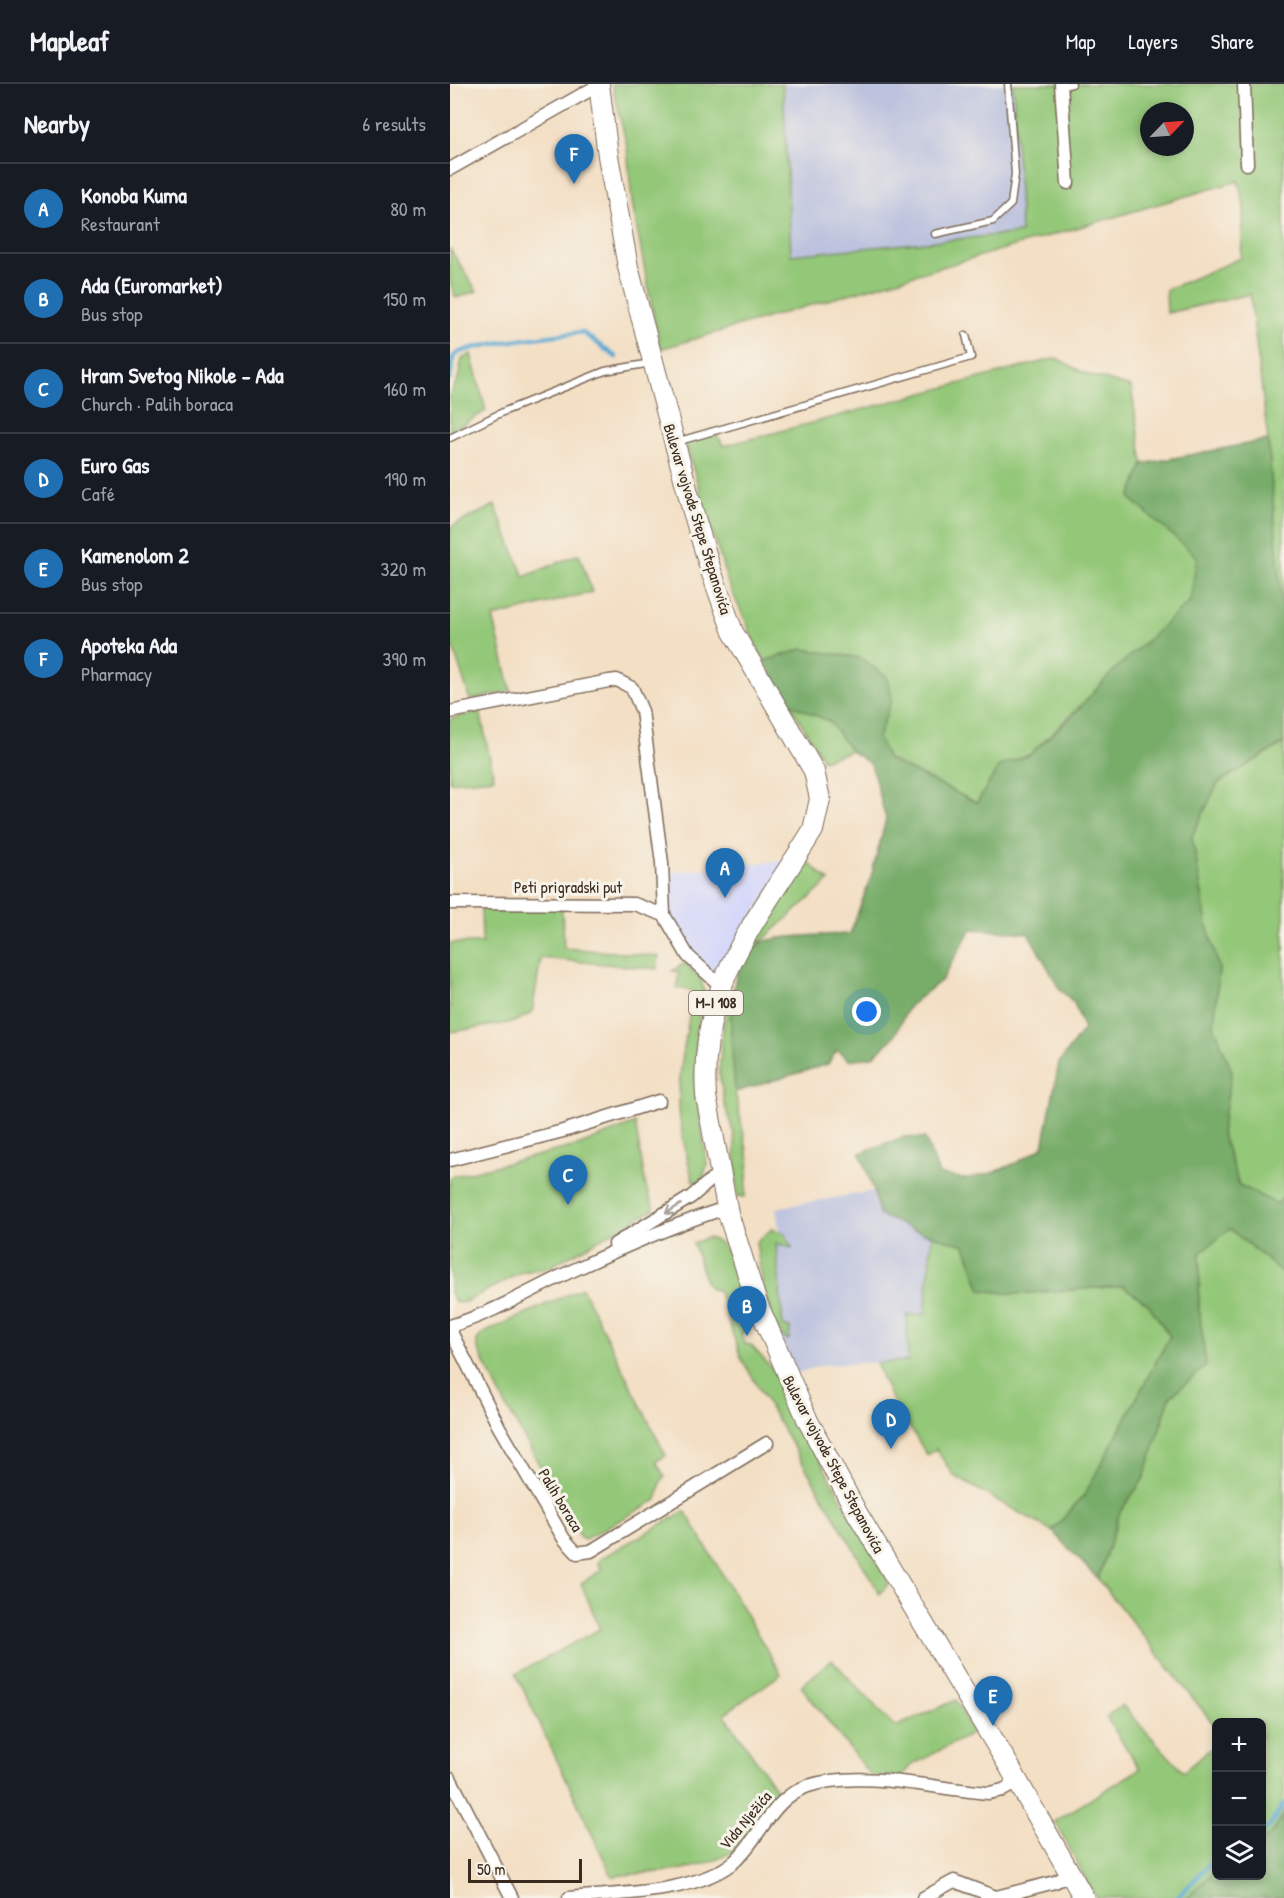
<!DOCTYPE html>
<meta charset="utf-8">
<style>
:root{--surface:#171b24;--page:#242831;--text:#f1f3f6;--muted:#9ea1a6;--line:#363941;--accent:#1f6fb2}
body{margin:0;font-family:"Patrick Hand",sans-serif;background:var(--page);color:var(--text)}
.controls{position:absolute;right:18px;bottom:18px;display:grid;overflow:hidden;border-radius:9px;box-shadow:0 3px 9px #0003}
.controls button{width:54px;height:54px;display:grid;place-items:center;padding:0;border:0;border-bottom:2px solid var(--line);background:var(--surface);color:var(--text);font:30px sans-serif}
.compass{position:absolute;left:690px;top:18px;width:54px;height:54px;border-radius:50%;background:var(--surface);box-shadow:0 3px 9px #0003;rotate:65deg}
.scale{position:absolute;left:18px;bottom:15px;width:114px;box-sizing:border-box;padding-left:6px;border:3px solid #3b2a1e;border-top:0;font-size:16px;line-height:21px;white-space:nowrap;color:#3b2a1e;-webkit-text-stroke:4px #f7f3e8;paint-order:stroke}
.you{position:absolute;left:417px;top:928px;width:21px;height:21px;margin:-15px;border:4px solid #fff;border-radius:50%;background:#1a73e8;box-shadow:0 0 0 9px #1a73e833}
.badge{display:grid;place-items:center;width:39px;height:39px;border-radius:50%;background:var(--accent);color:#fff;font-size:20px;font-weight:700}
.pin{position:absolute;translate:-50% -50px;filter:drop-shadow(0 2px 3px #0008)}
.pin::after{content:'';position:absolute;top:32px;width:21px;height:18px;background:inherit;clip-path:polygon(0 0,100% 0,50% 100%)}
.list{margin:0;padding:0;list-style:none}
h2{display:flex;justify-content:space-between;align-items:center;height:78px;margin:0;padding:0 24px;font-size:26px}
h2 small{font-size:20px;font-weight:400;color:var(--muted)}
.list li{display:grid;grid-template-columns:39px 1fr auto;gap:18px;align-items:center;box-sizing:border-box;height:90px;padding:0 24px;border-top:2px solid var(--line)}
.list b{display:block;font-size:22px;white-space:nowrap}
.list p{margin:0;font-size:20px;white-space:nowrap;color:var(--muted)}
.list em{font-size:20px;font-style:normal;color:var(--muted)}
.icon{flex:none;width:33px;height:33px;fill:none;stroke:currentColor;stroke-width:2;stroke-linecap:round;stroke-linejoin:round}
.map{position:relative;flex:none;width:834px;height:1814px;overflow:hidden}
header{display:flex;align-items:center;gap:36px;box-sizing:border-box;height:84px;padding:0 30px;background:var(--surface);border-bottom:2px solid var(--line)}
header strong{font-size:28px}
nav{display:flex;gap:33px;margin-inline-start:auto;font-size:21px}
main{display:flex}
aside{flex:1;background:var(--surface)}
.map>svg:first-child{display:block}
.built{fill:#d5d8f9}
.industrial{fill:#bdc3de}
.green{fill:#94c879;stroke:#68794c;stroke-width:1.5;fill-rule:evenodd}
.forest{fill:#77ac69;stroke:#596b44;stroke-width:1.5}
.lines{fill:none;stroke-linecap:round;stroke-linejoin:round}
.stream{stroke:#58a8d2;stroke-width:4.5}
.service-casing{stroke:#7b6958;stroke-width:9}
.minor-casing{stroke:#7b6958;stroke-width:15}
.primary-casing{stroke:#7b6958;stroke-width:22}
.service{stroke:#fff;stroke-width:6}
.minor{stroke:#fff;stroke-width:12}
.primary{stroke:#fff;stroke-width:20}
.oneway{stroke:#a79f9a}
.labels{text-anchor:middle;stroke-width:6;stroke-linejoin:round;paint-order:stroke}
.shield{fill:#f7f3e8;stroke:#73665b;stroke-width:1.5}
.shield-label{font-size:15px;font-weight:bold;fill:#3b2a1e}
.street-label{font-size:16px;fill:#3b2a1e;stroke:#f7f3e8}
</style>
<header>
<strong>Mapleaf</strong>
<nav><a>Map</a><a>Layers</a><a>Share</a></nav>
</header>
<main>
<aside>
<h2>Nearby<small>6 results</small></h2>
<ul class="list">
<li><span class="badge">A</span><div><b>Konoba Kuma</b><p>Restaurant</p></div><em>80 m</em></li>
<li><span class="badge">B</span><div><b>Ada (Euromarket)</b><p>Bus stop</p></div><em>150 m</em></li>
<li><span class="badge">C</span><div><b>Hram Svetog Nikole - Ada</b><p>Church · Palih boraca</p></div><em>160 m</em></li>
<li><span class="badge">D</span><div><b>Euro Gas</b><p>Café</p></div><em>190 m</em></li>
<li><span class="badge">E</span><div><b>Kamenolom 2</b><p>Bus stop</p></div><em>320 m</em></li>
<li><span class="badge">F</span><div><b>Apoteka Ada</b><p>Pharmacy</p></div><em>390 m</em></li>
</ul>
</aside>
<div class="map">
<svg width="834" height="1814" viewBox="0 0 834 1814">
<rect width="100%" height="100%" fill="#f7f3e8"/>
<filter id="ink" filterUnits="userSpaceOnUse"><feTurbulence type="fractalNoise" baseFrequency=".0167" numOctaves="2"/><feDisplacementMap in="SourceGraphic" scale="12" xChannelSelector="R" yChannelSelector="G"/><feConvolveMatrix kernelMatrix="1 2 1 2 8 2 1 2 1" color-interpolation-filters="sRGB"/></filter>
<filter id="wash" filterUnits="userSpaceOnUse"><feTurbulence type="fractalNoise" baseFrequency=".008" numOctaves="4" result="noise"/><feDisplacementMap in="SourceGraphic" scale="24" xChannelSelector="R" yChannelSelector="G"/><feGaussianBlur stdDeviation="1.35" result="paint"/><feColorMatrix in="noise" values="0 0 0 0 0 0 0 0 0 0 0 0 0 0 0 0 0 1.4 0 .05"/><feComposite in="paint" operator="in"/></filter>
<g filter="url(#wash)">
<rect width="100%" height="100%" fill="#f3dfc4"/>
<path class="built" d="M337,776l-71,116 -23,-18 -24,-45 -4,-40z"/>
<g class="industrial">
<path d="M333,0h230l9,149 -231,22z"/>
<path d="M424,1107l5,24 53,20 -7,79 -18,1 1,46 -86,4 -27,9 -16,-40 4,-7 -7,-85 16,5 -7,-14 -6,-3 -3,-22z"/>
</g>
<g class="green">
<path d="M162,0h171l8,171 230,-22 -8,-149h271v549l-16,-193 -18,-146 -83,19 -1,-23 75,-32 3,-52 -6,-25 -578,168 -28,-146 -5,-56zM699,27h36v36h-36z"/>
<path d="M0,165l27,42 -21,7 -6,-16z"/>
<path d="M21,270l15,57 -36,21v-39l8,-14 4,-20z"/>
<path d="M606,274l30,16 45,13 12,77 -13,34 68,59 -8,44 -161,154 -30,11 -22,37 -89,-44 -11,-21 15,-39 -5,-22 -27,-19 -57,-9 -39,12 -36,-78 -44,-144 29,-9 11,16z"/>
<path d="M45,421l29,72 55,-23 13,38 -99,25 18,74 -41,9 -20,-62v-111z"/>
<path d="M340,620l39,17 22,30 -28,9z"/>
<path d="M30,627l14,67 -44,4v-63z"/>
<path d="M834,659v453l-7,9 -38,-20 -18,-53 11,-61 -18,-45 5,-58 -12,-43 -15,-89 26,-53z"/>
<path d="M353,774l26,23 -83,74 24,-49z"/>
<path d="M31,821l81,3 2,40 95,8 -2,13 -116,-11 -9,55 -18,9 -64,10v-89h32z"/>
<path d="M235,879l16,16 3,12 -5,27 -4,64 12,82 -3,12 -7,7 -4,-2c-6,-25 -13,-49 -14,-74 -1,-39 9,-78 14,-116l-16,-3 2,-16 -7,-1z"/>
<path d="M280,915l5,93 14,68 -4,37 -7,-1 -4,-62 -10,-31 -5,-30 4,-46z"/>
<path d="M185,1039l11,64 8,22 -106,59 -26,4 -57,30 -9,1 -6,-10v-116l130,-32z"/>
<path d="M322,1145l13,4 7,15 -16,-5 7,83 7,2 -1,11 -2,1c-21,-16 -27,-72 -31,-98z"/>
<path d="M780,1145l54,45v540l-13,21 -9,6v-119h-46v5l-118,-148 22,-67 24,-34 26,-81 36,-31 -7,-58 1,-55z"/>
<path d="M482,1151l33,10 16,45 33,4 109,-8 25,18 22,32 -85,158 -33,37 -98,-55 -18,-27 -9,6 -38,-61 -13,-31 32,-2 -1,-46 18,-1z"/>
<path d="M257,1154c34,3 28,68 38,92l-4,4 5,11 4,-1 25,28 28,58 86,153 -9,11 -139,-236 -23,-68 -7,-1 -5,-5 -13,-41z"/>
<path d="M132,1204l84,168 -10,5 9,16 -4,4 -4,19 -72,39 -4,-1 -75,-132 -29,-59v-7l6,-7z"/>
<path d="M235,1427l96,163 -57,40 54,78 -39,55c-35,27 -85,24 -127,29l-96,-202 84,-45 -19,-46 21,-13 -4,-6 3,-6z"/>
<path d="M382,1576l63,67 61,-27 17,33 -63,33 -9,11 -31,-2 -69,-89z"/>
<path d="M672,1621l61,67 33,-28v126l-29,28h-91l-41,-77 85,-52 -34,-52z"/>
</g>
<g class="forest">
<path d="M818,356l16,193v110l-66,40 -26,53 15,89 12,43 -5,58 18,45 -11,61 18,53 38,19 7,-8v78l-54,-45 -30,24 -1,55 7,58 -36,31 -26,81 -24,34 -22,67 -46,-48 33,-37 85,-158 -22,-32 -25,-18 -109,8 -33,-4 -16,-45 -51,-15 -35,-15 -5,-24 -14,-38 43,-16 22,1 14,36 25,5 28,-6 24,-10 27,-16 16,-84 25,-34 -10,-26 -14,-14 -32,-56 -57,-4 -29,51 -33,26 -15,31 -22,20 -23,3 -12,-10 -9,14 -93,28c-2,-43 -18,-125 28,-150 13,-7 70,-7 87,-8l21,-57 15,-58 -15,-55 -20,-13 -22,-30 -39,-17 -26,-43 39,-12 57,9 27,19 5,22 -14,39 10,21 89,44 22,-37 30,-11 42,-38 42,-46 77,-70 7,-44 -67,-59 13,-34z"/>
<path d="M834,1730v84h-97l29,-28v6h46v-35l9,-6z"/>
</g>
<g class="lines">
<g class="stream">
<path d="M0,295c2,-7 1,-18 4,-23 8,-12 109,-21 128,-24l34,25"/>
<path d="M812,1748l8,-6 14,-22"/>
<path d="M727,1814l34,-35 5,-2"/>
</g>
</g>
</g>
<g filter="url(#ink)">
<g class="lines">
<defs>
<g id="service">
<path d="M611,2l11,-2"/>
<path d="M485,150l58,-13 18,-17 4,-30 -7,-90"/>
<path d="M0,354l55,-27 100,-40 46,-8"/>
<path d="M226,358l295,-85 -5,-22"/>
</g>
<g id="minor">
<path d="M611,0l7,99"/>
<path d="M794,0l3,80"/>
<path d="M0,85l149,-84"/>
<path d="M0,628l159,-31 8,-1 15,8 10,23 20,152 2,52"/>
<path d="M0,819l184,1 30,11 24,41 33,30"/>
<path d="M0,1076l113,-29 96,-30"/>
<path d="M165,1160l76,-47 28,-24"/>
<path d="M0,1242c44,-13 84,-38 126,-57 49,-23 99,-45 150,-61"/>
<path d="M0,1246l49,97 65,112 13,14 14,-2 176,-108"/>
<path d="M0,1694l62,120"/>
<path d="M119,1814c49,-5 129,-4 167,-38 25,-24 37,-63 72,-74 53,-17 127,3 181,7l14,-3 15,-8"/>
<path d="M473,1814l31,-17 42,16 59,-15 16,-8"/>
</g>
<path id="primary" d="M149,0l9,72 20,111 64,241 19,63 22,61 81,139 6,28 -7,31c-54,89 -115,152 -107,266l22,117 28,87 52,121 49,92 152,253 75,132"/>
</defs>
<use href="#service" class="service-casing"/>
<use href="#minor" class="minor-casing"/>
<use href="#primary" class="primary-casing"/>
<use href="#service" class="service"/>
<use href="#minor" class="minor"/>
<use href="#primary" class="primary"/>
</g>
<defs><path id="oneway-shaft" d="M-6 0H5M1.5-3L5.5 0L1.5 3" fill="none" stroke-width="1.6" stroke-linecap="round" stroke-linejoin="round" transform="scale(1.5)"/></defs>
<use class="oneway" href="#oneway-shaft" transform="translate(223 1125) rotate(148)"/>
</g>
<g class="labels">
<rect class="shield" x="239" y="907" width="54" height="24" rx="4.5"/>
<g class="shield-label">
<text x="266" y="924">M-I 108</text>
</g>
<g class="street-label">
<text transform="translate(248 435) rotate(73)" y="6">Bulevar vojvode Stepe Stepanovića</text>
<text x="118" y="809">Peti prigradski put</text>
<text transform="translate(384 1380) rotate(62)" y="6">Bulevar vojvode Stepe Stepanovića</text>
<text transform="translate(111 1416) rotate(59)" y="6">Palih boraca</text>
<text transform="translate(295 1736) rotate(-50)" y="6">Vida Nježića</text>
</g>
</g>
</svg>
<div class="controls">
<button>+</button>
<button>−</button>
<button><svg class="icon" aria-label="layers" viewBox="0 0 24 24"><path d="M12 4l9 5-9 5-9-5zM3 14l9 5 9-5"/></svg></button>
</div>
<svg class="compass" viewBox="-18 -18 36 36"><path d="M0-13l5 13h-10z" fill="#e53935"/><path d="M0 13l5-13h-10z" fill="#9ea1a6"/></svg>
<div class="scale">50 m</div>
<div class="you"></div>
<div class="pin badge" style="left:275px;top:814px">A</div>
<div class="pin badge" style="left:297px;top:1252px">B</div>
<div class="pin badge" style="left:118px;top:1121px">C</div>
<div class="pin badge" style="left:441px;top:1365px">D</div>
<div class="pin badge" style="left:543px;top:1642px">E</div>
<div class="pin badge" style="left:124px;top:100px">F</div>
</div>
</main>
